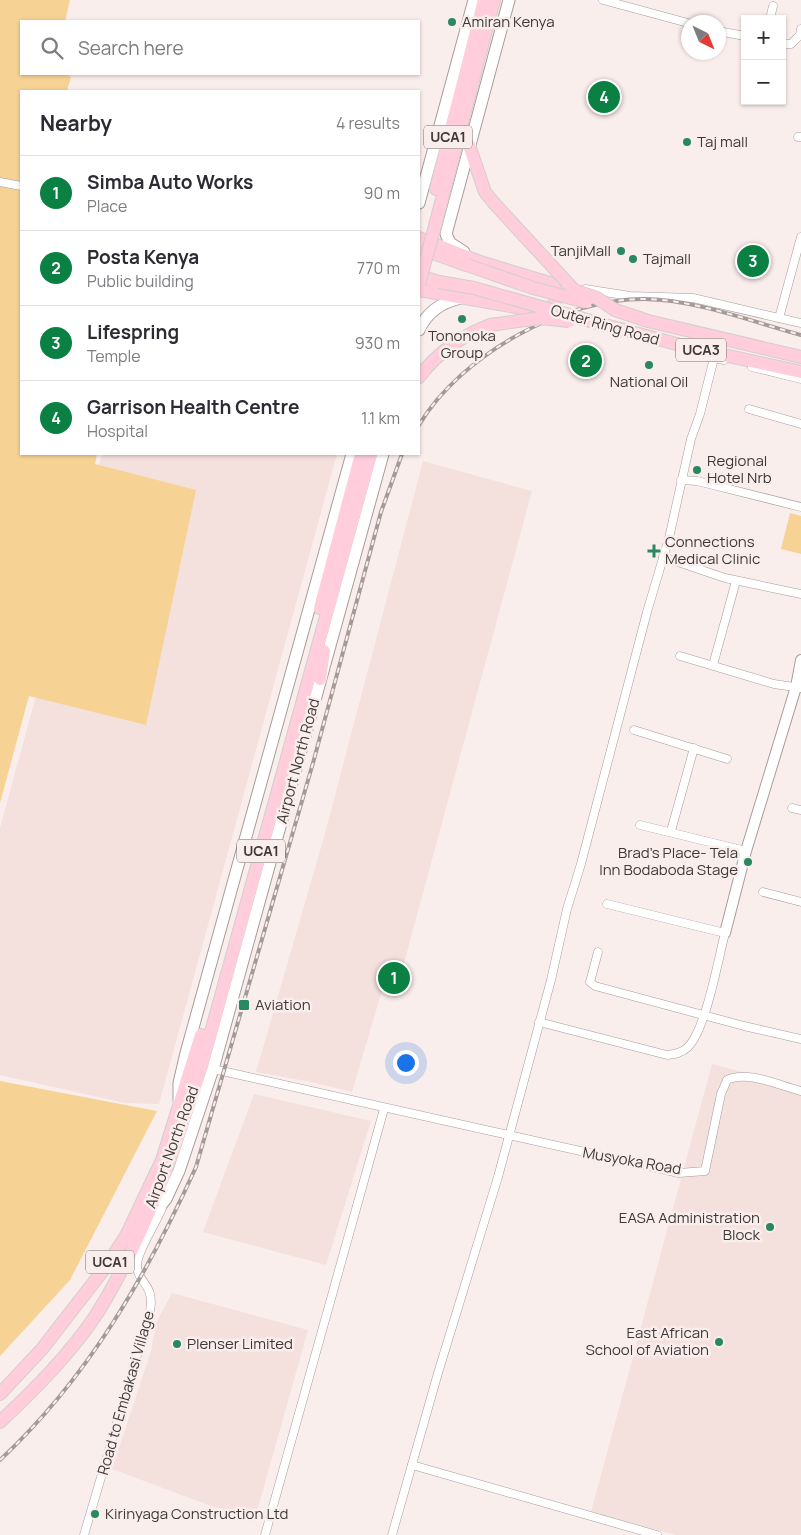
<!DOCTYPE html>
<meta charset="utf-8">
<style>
:root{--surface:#fff;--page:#f2f2f3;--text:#2b2b33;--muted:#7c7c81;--line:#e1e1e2;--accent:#0b8043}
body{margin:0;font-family:Manrope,sans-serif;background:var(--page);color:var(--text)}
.controls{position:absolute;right:15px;top:15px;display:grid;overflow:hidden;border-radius:0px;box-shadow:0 1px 4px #0004}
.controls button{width:45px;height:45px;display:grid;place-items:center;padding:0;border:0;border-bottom:1px solid var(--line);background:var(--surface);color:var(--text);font:25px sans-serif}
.compass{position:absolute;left:681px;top:15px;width:45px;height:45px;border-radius:50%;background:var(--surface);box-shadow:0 1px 4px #0004;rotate:137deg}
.you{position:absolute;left:405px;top:1062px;width:18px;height:18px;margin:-12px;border:4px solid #fff;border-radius:50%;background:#1a73e8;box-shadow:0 0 0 8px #1a73e833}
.badge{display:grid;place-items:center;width:32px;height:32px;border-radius:50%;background:var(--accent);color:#fff;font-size:16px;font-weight:700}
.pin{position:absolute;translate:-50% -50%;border:2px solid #fff;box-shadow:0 1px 5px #0006}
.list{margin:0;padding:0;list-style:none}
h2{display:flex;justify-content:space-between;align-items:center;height:65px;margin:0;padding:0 20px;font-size:21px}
h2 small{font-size:16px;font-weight:400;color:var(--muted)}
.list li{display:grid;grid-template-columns:32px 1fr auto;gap:15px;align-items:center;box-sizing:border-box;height:75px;padding:0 20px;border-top:1px solid var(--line)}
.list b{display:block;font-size:19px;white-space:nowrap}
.list p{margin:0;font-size:16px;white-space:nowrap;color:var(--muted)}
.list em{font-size:16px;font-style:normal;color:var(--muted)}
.icon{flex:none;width:28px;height:28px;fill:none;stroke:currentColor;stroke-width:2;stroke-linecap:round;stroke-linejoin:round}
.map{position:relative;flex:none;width:801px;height:1535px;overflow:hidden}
.search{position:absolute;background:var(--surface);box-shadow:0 1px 4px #0004;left:20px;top:20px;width:400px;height:55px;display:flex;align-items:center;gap:12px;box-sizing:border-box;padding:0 18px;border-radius:0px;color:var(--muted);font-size:19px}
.panel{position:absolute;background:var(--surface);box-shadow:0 1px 4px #0004;left:20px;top:90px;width:400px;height:365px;border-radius:0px}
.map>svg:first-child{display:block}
.built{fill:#f4e0dd}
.green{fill:#f6d395}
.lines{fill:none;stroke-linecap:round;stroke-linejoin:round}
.minor-casing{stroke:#a89c9b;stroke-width:9}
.tertiary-casing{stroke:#a89c9b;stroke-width:12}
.secondary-casing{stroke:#a89c9b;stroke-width:13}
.primary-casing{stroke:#d1cfcf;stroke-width:14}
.minor{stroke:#fff;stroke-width:8}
.tertiary{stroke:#fff;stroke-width:10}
.secondary{stroke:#fff;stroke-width:11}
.primary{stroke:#ffcddc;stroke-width:12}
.rail-casing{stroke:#a49b99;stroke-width:4}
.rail{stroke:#faeeec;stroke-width:2;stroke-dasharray:5.5;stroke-linecap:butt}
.primary-bridge-casing{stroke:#d1cfcf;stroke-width:14;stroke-linecap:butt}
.primary-bridge{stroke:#ffcddc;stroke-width:12}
.poi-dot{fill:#288860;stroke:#faeeec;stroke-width:2}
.labels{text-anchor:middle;stroke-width:5;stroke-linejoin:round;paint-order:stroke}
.shield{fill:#faeeec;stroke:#766f6e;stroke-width:1}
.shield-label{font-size:14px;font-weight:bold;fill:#3e3938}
.poi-label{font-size:15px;fill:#3e3938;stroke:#faeeec;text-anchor:start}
.street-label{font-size:15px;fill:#3e3938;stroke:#faeeec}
</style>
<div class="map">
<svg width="801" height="1535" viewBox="0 0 801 1535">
<rect width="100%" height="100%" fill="#faeeec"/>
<g class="built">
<path d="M102,454h235l-178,650 -34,-1 -125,-28v-247z"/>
<path d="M423,461l109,30 -128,472 -13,-3 -39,132 -41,-10 -55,-10 68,-235z"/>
<path d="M712,1064l89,24v447h-125l-85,-23z"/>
<path d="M254,1094l117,27 -45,144 -123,-33z"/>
<path d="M172,1293l136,37 -54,192 -142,-53 39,-118 5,-28z"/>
</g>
<g class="green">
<path d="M0,0h70l-5,21h-44v53h45l5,3 -4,14h-46v363h76l-2,10 101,26 -50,235 -117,-29 -29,107z"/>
<path d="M790,513l11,3v38l-20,-5z"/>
<path d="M0,1081l157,30 -87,169 -70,76z"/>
</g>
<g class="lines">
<defs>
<g id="minor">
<path d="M603,0l85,23"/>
<path d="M770,19l3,-13"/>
<path d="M718,31l27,5"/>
<path d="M782,44h9l9,-9 1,-6"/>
<path d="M798,137h3"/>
<path d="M0,182l21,4"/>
<path d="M801,237l-22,81 22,5"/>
<path d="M585,289l45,7 63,2 86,20"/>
<path d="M752,367l49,12"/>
<path d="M749,409l52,15"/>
<path d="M681,480l16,1 104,26"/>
<path d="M663,557l62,21 76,16"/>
<path d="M680,656l94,28 27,4"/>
<path d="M713,665l23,-84"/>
<path d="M634,730l93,29"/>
<path d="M792,808l9,2"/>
<path d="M640,825l106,26"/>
<path d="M671,831l23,-83"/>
<path d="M763,892l38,10"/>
<path d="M598,952l-8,30 5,4 149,40 57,13"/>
<path d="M539,1022l128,33c8,-1 15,-2 21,-8 18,-18 30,-87 37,-114l-118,-29"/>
<path d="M213,1069l466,104 26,-2 16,-77 6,-14c21,-10 53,6 74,11"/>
<path d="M412,1465l245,70"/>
<path d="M84,1535l66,-224c5,-28 -12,-26 -13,-46 0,-14 20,-43 25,-57"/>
<path d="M265,1535l119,-426"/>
<path d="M392,1535l46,-162 60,-196 53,-197 16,-71 14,-45 66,-252 22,-74 22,-99 9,-25 14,-56 10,2"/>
</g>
<path id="tertiary" d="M725,933l21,-82 50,-164 5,-27"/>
<g id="secondary">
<path d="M419,203l55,-203"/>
<path d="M464,252l-14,-9 -4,-9 63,-234"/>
<path d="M419,330c8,-18 23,-28 42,-32"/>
<path d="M179,1100v-17l7,-30 166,-599"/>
<path d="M146,1223l20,-24 13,-28 34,-102 170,-615"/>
</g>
<g id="primary">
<path d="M469,145l16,47 8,10"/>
<path d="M436,189l48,-189"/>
<path d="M436,222l58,-222"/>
<path d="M419,238l61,24 73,22 4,12 -3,9 -10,7 -125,-22"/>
<path d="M419,248l47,17"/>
<path d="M419,276l20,6"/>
<path d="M615,310l33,11 153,36"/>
<path d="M601,324l87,23 113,25"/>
<path d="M419,377c19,-25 42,-41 71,-52"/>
<path d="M320,608l41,-154"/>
<path d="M320,679l4,-28"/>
<path d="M0,1394l42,-45 66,-85 19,-30 35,-74 39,-125"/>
<path d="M0,1422c35,-33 72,-70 98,-110 48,-78 78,-165 105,-251l168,-607"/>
</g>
</defs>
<use href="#minor" class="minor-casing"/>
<use href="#tertiary" class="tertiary-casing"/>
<use href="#secondary" class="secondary-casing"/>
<use href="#primary" class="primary-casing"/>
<use href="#minor" class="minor"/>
<use href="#tertiary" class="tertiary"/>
<use href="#secondary" class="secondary"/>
<use href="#primary" class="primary"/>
<defs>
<g id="rail">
<path d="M419,425c42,-70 144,-127 227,-126 50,1 107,23 155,36"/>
<path d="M0,1460c88,-82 147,-185 196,-293l117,-404 68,-251 21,-58"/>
</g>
</defs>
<use href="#rail" class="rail-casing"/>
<use href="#rail" class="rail"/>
<defs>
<g id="primary-bridge">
<path d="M493,202l81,88 23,8 18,12"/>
<path d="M467,265l66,23 53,14"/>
<path d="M439,282l35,6 127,36"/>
<path d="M419,284l17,-62"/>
<path d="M490,325l50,-7 29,3"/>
</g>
</defs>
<use href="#primary-bridge" class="primary-bridge-casing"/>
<use href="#primary-bridge" class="primary-bridge"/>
</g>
<g class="poi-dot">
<circle cx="452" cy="22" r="5"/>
<circle cx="687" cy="142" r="5"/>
<circle cx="621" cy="251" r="5"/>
<circle cx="633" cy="259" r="5"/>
<circle cx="462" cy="319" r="5"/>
<circle cx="649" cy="365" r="5"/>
<circle cx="697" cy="470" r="5"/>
<path d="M651.5 543.5h5v5h5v5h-5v5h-5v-5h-5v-5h5z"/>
<circle cx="748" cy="862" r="5"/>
<rect x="238" y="999" width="12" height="12" rx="2.5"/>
<circle cx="770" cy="1227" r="5"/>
<circle cx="719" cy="1342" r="5"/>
<circle cx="177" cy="1344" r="5"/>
<circle cx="95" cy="1514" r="5"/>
</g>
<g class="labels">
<g class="shield">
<rect x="424" y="125.5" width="48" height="23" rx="4"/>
<rect x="676" y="338.5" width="50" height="23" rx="4"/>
<rect x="237" y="839.5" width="48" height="23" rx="4"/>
<rect x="86" y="1250.5" width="48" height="23" rx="4"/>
</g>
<g class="shield-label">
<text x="448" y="142">UCA1</text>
<text x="701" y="355">UCA3</text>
<text x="261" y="856">UCA1</text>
<text x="110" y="1267">UCA1</text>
</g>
<g class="poi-label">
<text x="462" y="27">Amiran Kenya</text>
<text x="697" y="147">Taj mall</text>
<text x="611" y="256" text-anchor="end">TanjiMall</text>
<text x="643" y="264">Tajmall</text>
<text x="462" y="341" text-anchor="middle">Tononoka<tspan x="462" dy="17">Group</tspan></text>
<text x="649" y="387" text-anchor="middle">National Oil</text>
<text x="707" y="466">Regional<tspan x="707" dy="17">Hotel Nrb</tspan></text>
<text x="665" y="547">Connections<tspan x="665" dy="17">Medical Clinic</tspan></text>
<text x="738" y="858" text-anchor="end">Brad's Place- Tela<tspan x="738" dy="17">Inn Bodaboda Stage</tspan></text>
<text x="255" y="1010">Aviation</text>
<text x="760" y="1223" text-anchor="end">EASA Administration<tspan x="760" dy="17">Block</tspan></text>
<text x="709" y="1338" text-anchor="end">East African<tspan x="709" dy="17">School of Aviation</tspan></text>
<text x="187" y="1349">Plenser Limited</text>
<text x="105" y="1519">Kirinyaga Construction Ltd</text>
</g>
<g class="street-label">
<text transform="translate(605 325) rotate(16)" y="5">Outer Ring Road</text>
<text transform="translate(298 761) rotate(-75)" y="5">Airport North Road</text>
<text transform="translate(172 1147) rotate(-70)" y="5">Airport North Road</text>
<text transform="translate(632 1161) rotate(10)" y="5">Musyoka Road</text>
<text transform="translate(126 1393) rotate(-74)" y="5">Road to Embakasi Village</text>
</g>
</g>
</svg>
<div class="controls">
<button>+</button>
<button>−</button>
</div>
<svg class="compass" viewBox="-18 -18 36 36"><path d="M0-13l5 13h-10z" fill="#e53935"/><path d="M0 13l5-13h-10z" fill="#7c7c81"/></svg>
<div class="you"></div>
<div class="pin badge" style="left:394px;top:978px">1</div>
<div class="pin badge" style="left:586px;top:361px">2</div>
<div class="pin badge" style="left:753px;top:261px">3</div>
<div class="pin badge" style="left:604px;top:97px">4</div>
<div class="search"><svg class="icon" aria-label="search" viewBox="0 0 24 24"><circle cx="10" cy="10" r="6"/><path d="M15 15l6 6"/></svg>Search here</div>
<section class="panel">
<h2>Nearby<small>4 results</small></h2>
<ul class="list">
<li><span class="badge">1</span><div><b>Simba Auto Works</b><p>Place</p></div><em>90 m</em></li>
<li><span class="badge">2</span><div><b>Posta Kenya</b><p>Public building</p></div><em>770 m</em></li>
<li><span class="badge">3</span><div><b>Lifespring</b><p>Temple</p></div><em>930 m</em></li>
<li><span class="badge">4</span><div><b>Garrison Health Centre</b><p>Hospital</p></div><em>1.1 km</em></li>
</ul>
</section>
</div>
